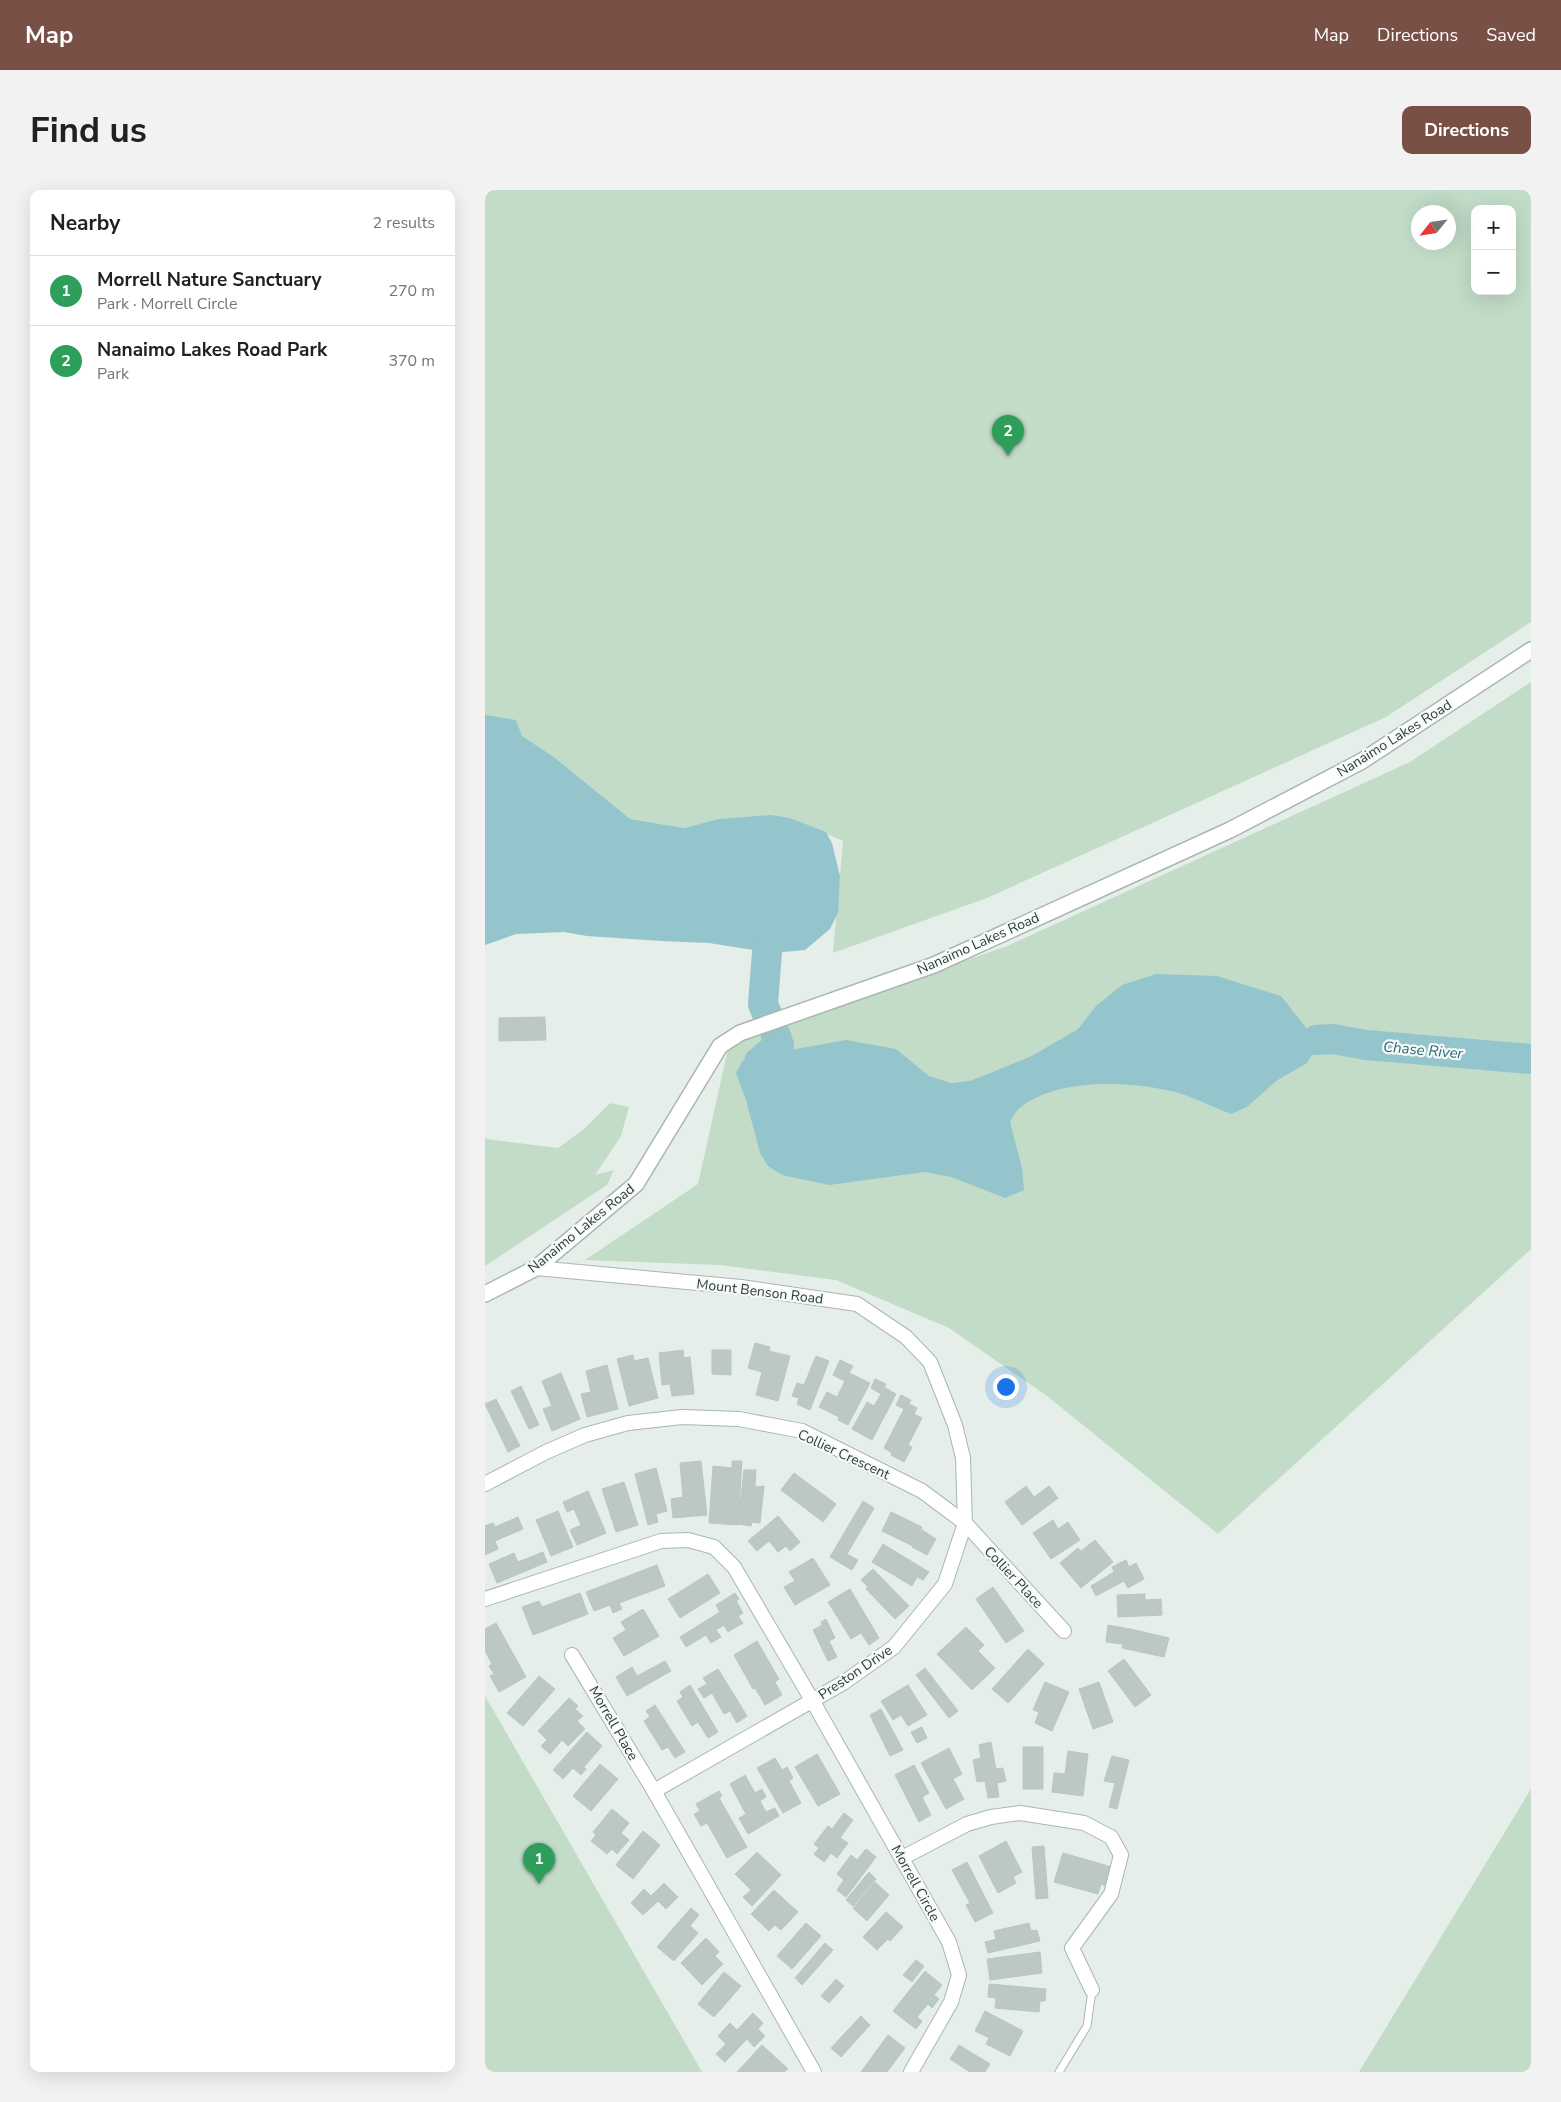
<!DOCTYPE html>
<meta charset="utf-8">
<style>
:root{--surface:#fff;--page:#f2f2f2;--text:#202124;--muted:#757577;--line:#e0e0e0;--accent:#785046}
body{margin:0;font-family:"Nunito Sans",sans-serif;background:var(--page);color:var(--text)}
.controls{position:absolute;right:15px;top:15px;display:grid;overflow:hidden;border-radius:10px;box-shadow:0 5px 20px #0002}
.controls button{width:45px;height:45px;display:grid;place-items:center;padding:0;border:0;border-bottom:1px solid var(--line);background:var(--surface);color:var(--text);font:25px sans-serif}
.compass{position:absolute;left:926px;top:15px;width:45px;height:45px;border-radius:50%;background:var(--surface);box-shadow:0 5px 20px #0002;rotate:240deg}
.you{position:absolute;left:520px;top:1196px;width:18px;height:18px;margin:-12px;border:4px solid #fff;border-radius:50%;background:#1a73e8;box-shadow:0 0 0 8px #1a73e833}
.badge{display:grid;place-items:center;width:32px;height:32px;border-radius:50%;background:var(--accent);color:#fff;font-size:16px;font-weight:700}
.pin{position:absolute;translate:-50% -41px;filter:drop-shadow(0 1px 2px #0008)}
.pin::after{content:'';position:absolute;top:26px;width:18px;height:15px;background:inherit;clip-path:polygon(0 0,100% 0,50% 100%)}
.list{margin:0;padding:0;list-style:none}
h2{display:flex;justify-content:space-between;align-items:center;height:65px;margin:0;padding:0 20px;font-size:21px}
h2 small{font-size:16px;font-weight:400;color:var(--muted)}
.list li{display:grid;grid-template-columns:32px 1fr auto;gap:15px;align-items:center;box-sizing:border-box;height:70px;padding:0 20px;border-top:1px solid var(--line)}
.list b{display:block;font-size:19px;white-space:nowrap}
.list p{margin:0;font-size:16px;white-space:nowrap;color:var(--muted)}
.list em{font-size:16px;font-style:normal;color:var(--muted)}
.map{position:relative;flex:none;width:1046px;height:1882px;overflow:hidden;border-radius:10px}
header{display:flex;align-items:center;gap:30px;box-sizing:border-box;height:70px;padding:0 25px;background:var(--accent);color:#fff}
header strong{font-size:24px}
nav{display:flex;gap:28px;margin-inline-start:auto;font-size:18px}
.intro{display:flex;align-items:center;justify-content:space-between;box-sizing:border-box;height:120px;padding:0 30px}
h1{margin:0;font-size:35px}
.button{padding:12px 22px;border-radius:10px;background:var(--accent);color:#fff;font-size:18px;font-weight:700}
main{display:flex;gap:30px;padding:0 30px}
aside{flex:1;background:var(--surface);border-radius:10px;box-shadow:0 5px 20px #0002}
.map>svg:first-child{display:block}
.green{fill:#c2dcc8;fill-rule:evenodd}
.water{fill:#95c5cc}
.lines{fill:none;stroke-linecap:round;stroke-linejoin:round}
.river{stroke:#95c5cc;stroke-width:30}
.building{fill:#bcc8c3;stroke:#b9c7c1}
.service-casing{stroke:#a9b6b1;stroke-width:9}
.minor-casing{stroke:#a9b6b1;stroke-width:16}
.tertiary-casing{stroke:#a9b6b1;stroke-width:18}
.service{stroke:#fff;stroke-width:7}
.minor{stroke:#fff;stroke-width:14}
.tertiary{stroke:#fff;stroke-width:15}
.labels{text-anchor:middle;stroke-width:4.5;stroke-linejoin:round;paint-order:stroke}
.street-label{font-size:14px;fill:#273e37;stroke:#f7faf8}
.water-label{font-size:15px;font-style:italic;fill:#276974;stroke:#f7faf8}
</style>
<header>
<strong>Map</strong>
<nav><a>Map</a><a>Directions</a><a>Saved</a></nav>
</header>
<div class="intro"><h1>Find us</h1><a class="button">Directions</a></div>
<main>
<aside>
<h2>Nearby<small>2 results</small></h2>
<ul class="list">
<li><span class="badge" style="background:#2e9e5b">1</span><div><b>Morrell Nature Sanctuary</b><p>Park · Morrell Circle</p></div><em>270 m</em></li>
<li><span class="badge" style="background:#2e9e5b">2</span><div><b>Nanaimo Lakes Road Park</b><p>Park</p></div><em>370 m</em></li>
</ul>
</aside>
<div class="map">
<svg width="1046" height="1882" viewBox="0 0 1046 1882">
<rect width="100%" height="100%" fill="#e6eeea"/>
<g class="green">
<path d="M0,0h1046v432l-145,95 -399,181 -154,55 10,-112 -53,-23 -72,1 -34,9 -54,-9 -145,-104zM990,19h37v82h-37zM934,22h30v30h-30z"/>
<path d="M1046,492v567l-313,285 -171,-138 -98,-68 -113,-48 -116,-15 -135,-5 113,-76 31,-140 278,-98 403,-184z"/>
<path d="M125,913l19,4 -8,29 -26,39 19,-5 -7,15 -122,81v-129l2,2 71,9 26,-19z"/>
<path d="M0,1506l217,376h-217z"/>
<path d="M1046,1599v283h-172z"/>
</g>
<g class="water">
<path d="M0,525l31,5 6,16 33,22 75,61 54,9 34,-9 53,-4 19,3 36,14 6,11 8,33 -2,37 -8,16 -25,21 -34,3 -62,-10 -48,-2 -74,-5 -23,-4 -48,2 -31,11z"/>
<path d="M671,784l61,2 64,20 38,48 -12,19 -31,18 -29,26 -16,7c-21,-8 -43,-20 -65,-24 -43,-9 -109,-11 -145,17 -5,3 -8,10 -11,15l12,46 2,22 -19,8 -54,-21 -26,-5 -96,13 -47,-10 -14,-9 -8,-13 -14,-53 -10,-27 7,-13 16,2 31,-12 56,-10 50,9 33,27 22,7 19,-2 62,-25 46,-27 18,-23 26,-21z"/>
</g>
<g class="lines">
<g class="river">
<path d="M282,762l-4,52 7,17"/>
<path d="M831,850l17,-1 33,6 165,14"/>
<path d="M274,872l20,-17 -3,-9"/>
</g>
</g>
<g class="building">
<path d="M60,827l1,23 -47,1v-23z"/>
<path d="M270,1153l15,4 -1,4 21,5 -12,45 -22,-6 6,-23 -14,-4z"/>
<path d="M198,1160l1,8 6,-1 4,37 -22,2 -2,-12 -8,1 -3,-32z"/>
<path d="M227,1160h19v25l-19,-1z"/>
<path d="M148,1165l1,6 14,-3 10,40 -29,8 -12,-47z"/>
<path d="M331,1166l13,5 -19,49 -13,-6 2,-6 -7,-2 5,-13 7,2z"/>
<path d="M355,1170l13,6 -4,7 21,10 -22,42 -10,-5 1,-3 -20,-10 8,-15 10,5 8,-16 -12,-6z"/>
<path d="M122,1175l11,44 -31,8 -6,-23 10,-2 -5,-21z"/>
<path d="M76,1183l19,46 -28,12 -9,-22 9,-3 -10,-25z"/>
<path d="M390,1189l11,5 -2,3 12,7 -24,46 -20,-11 15,-27 7,4 7,-12 -10,-6z"/>
<path d="M36,1196l18,39 -10,4 -18,-38z"/>
<path d="M416,1205l10,5 -2,4 8,4 -3,6 8,4 -14,27 4,2 -8,15 -13,-7 1,-2 -8,-5 20,-39 -8,-4z"/>
<path d="M11,1209l24,47 -12,6 -23,-48z"/>
<path d="M216,1271l6,54 -34,3 -2,-19 12,-2 -3,-34z"/>
<path d="M247,1271h10l-4,64 -29,-2 4,-57 19,2z"/>
<path d="M171,1278l11,43 -11,3 2,8 -10,3 -13,-51z"/>
<path d="M259,1280h12l-1,17 9,-1 -4,37 -8,-1 -1,4 -13,-2z"/>
<path d="M309,1283l42,31 -13,18 -42,-32z"/>
<path d="M139,1292l14,43 -22,7 -14,-43z"/>
<path d="M541,1296l8,11 15,-11 9,12 -36,27 -17,-23z"/>
<path d="M103,1301l18,42 -29,12 -7,-15 11,-5 -7,-16 -7,3 -4,-10z"/>
<path d="M378,1311l11,7 -27,46 11,6 -6,10 -22,-13z"/>
<path d="M73,1321l15,36 -22,9 -15,-36z"/>
<path d="M406,1322l31,15 -9,19 -31,-15z"/>
<path d="M293,1326l22,26 -10,9 -4,-5 -8,6 -9,-11 -12,10 -9,-10z"/>
<path d="M33,1327l5,12 -28,12 3,8 -13,6v-29l8,-3 2,4z"/>
<path d="M568,1330l5,9 10,-7 12,18 -29,19 -18,-26z"/>
<path d="M437,1340l14,9 -9,16 -15,-8z"/>
<path d="M610,1350l18,22 -32,26 -21,-25 18,-15 3,3z"/>
<path d="M398,1354l46,28 -6,8 -6,-3 -5,9 -40,-24z"/>
<path d="M58,1362l4,10 -50,21 -8,-19 25,-11 4,9z"/>
<path d="M328,1368l17,27 -35,20 -11,-18 11,-6 -6,-9z"/>
<path d="M641,1370l3,7 7,-4 8,16 -16,9 -4,-7 -28,15 -5,-10 23,-14 -2,-5z"/>
<path d="M172,1375l8,21 -46,17 3,6 -9,4 -3,-8 -16,6 -8,-19z"/>
<path d="M388,1379l36,37 -14,13 -29,-30 2,-2 -7,-7z"/>
<path d="M223,1384l12,19 -40,25 -12,-19z"/>
<path d="M508,1397l31,44 -18,12 -30,-44z"/>
<path d="M365,1399l29,49 -10,7 -8,-12 -10,6 -23,-37z"/>
<path d="M95,1403l8,21 -55,21 -11,-28 17,-6 3,6z"/>
<path d="M250,1403l4,6 -3,2 7,12 -5,3 5,7 -15,9 -4,-7 -8,5 5,7 -10,6 -5,-8 -20,12 -6,-10 40,-25 -4,-7z"/>
<path d="M660,1404v6l16,-1 1,16 -44,2 -1,-22z"/>
<path d="M158,1419l16,27 -35,20 -11,-18 13,-8 -5,-8z"/>
<path d="M341,1429l9,19 -6,3 8,16 -9,4 -15,-31 9,-5 -1,-3z"/>
<path d="M11,1433l30,54 -27,15 -9,-16 4,-2 -5,-8 3,-2 -7,-13v-22z"/>
<path d="M623,1435l17,3 -3,16 -16,-2z"/>
<path d="M481,1437l18,18 -6,6 17,17 -23,22 -35,-36z"/>
<path d="M641,1438l43,10 -5,19 -42,-9z"/>
<path d="M272,1451l22,38 -4,3 7,13 -17,10 -10,-17 -2,1 -19,-34z"/>
<path d="M543,1459l16,15 -36,39 -16,-14z"/>
<path d="M639,1469l27,36 -16,12 -27,-36z"/>
<path d="M180,1471l6,10 -44,25 -11,-19 16,-10 5,9z"/>
<path d="M440,1478l33,43 -9,7 -33,-43z"/>
<path d="M233,1479l29,47 -10,7 -7,-12 -6,3 -12,-21 -8,5 -6,-9 9,-5 -4,-6z"/>
<path d="M54,1486l16,13 -32,37 -16,-13z"/>
<path d="M560,1492l24,10 -17,39 -17,-8 4,-11 -6,-2z"/>
<path d="M614,1492l14,40 -20,7 -14,-40z"/>
<path d="M205,1495l28,47 -10,6 -10,-16 -6,4 -15,-25 6,-4 -3,-5z"/>
<path d="M423,1495l19,30 -19,11 -7,-11 -8,5 -12,-19z"/>
<path d="M84,1508l9,8 -3,3 8,7 -6,5 8,8 -17,17 -6,-6 -12,14 -9,-8 6,-6 -9,-9z"/>
<path d="M170,1515l30,47 -10,6 -7,-11 -6,3 -18,-29 6,-4 -4,-6z"/>
<path d="M396,1519l22,41 -13,6 -20,-41z"/>
<path d="M437,1537l5,11 -10,5 -6,-11z"/>
<path d="M102,1542l15,14 -18,21 2,2 -5,6 -8,-7 -10,11 -10,-9z"/>
<path d="M506,1552l5,27 7,-1 3,13 -9,2 2,14 -11,1 -3,-17 -8,1 -4,-22 8,-2 -2,-13z"/>
<rect x="538" y="1557" width="20" height="42"/>
<path d="M464,1558l13,26 -9,5 11,20 -18,10 -25,-46z"/>
<path d="M583,1561l20,3 -5,42 -31,-4 2,-19 11,1z"/>
<path d="M332,1564l23,40 -22,12 -23,-39z"/>
<path d="M627,1566l17,4 -12,49 -8,-2 6,-24 -11,-2z"/>
<path d="M290,1568l7,12 5,-3 6,11 -4,3 12,22 -18,10 -26,-45z"/>
<path d="M115,1574l18,15 -27,32 -18,-15z"/>
<path d="M429,1575l15,28 -7,4 9,18 -12,7 -24,-47z"/>
<path d="M260,1585l10,18 7,-4 4,8 -6,4 6,11 9,-4 4,8 -31,18 -9,-16 7,-4 -16,-30z"/>
<path d="M234,1601l3,5 -3,2 28,49 -20,11 -20,-35 -6,3 -7,-12 6,-3 -4,-7z"/>
<path d="M127,1619l17,14 -8,10 8,7 -12,14 -5,-5 -5,5 -16,-13 5,-6 -3,-3z"/>
<path d="M359,1623l9,7 -13,18 8,5 -11,15 -6,-5 -7,9 -10,-8 5,-6 -5,-4 14,-18 4,3z"/>
<path d="M158,1641l17,14 -27,34 -17,-14z"/>
<path d="M521,1651l16,31 -9,5 3,6 -18,10 -19,-37z"/>
<path d="M559,1656l4,52 -12,1 -4,-52z"/>
<path d="M381,1659l10,8 -30,40 -9,-7 7,-10 -7,-6 14,-19 6,5z"/>
<path d="M272,1662l24,23 -29,31 -9,-9 8,-7 -16,-16z"/>
<path d="M578,1663l49,14 -6,19 -5,-2 -3,10 -44,-12z"/>
<path d="M482,1672l26,51 -18,9 -9,-17 4,-2 -18,-33z"/>
<path d="M384,1682l7,7 -23,27 -7,-6z"/>
<path d="M390,1692l14,13 -22,26 -14,-13z"/>
<path d="M179,1693l14,14 -12,12 -8,-8 -15,14 -12,-12 13,-14 7,7z"/>
<path d="M289,1700l24,22 -17,18 -6,-5 -6,6 -18,-17z"/>
<path d="M206,1718l8,7 -9,11 8,7 -24,28 -17,-14z"/>
<path d="M401,1722l17,15 -13,14 -2,-2 -11,11 -14,-13z"/>
<path d="M321,1733l15,13 -29,33 -15,-13z"/>
<path d="M544,1733l2,8 6,-1 3,11 -52,12 -3,-11 11,-3 -2,-8z"/>
<path d="M221,1748l13,14 -4,4 8,8 -21,21 -21,-22z"/>
<path d="M340,1753l8,7 -31,35 -7,-7z"/>
<path d="M555,1762l2,21 -52,7 -3,-21z"/>
<path d="M431,1770l8,6 -12,16 -9,-7z"/>
<path d="M440,1781l17,14 -8,10 5,4 -7,9 -4,-4 -11,13 5,4 -6,8 -23,-18z"/>
<path d="M239,1782l17,14 -27,31 -16,-13z"/>
<path d="M351,1789l8,7 -15,17 -8,-7z"/>
<path d="M504,1794l57,5 -1,12h-5l-1,11 -44,-4 1,-10 -8,-1z"/>
<path d="M500,1821l38,20 -13,25 -24,-12 3,-6 -14,-7z"/>
<path d="M268,1823l10,10 -5,6 7,7 -11,11 -7,-8 -22,23 -9,-8 10,-10 -8,-8 12,-13 7,7z"/>
<path d="M376,1826l9,9 -29,32 -10,-9z"/>
<path d="M403,1845l17,13 -18,24h-26z"/>
<path d="M277,1855l26,24 -4,3h-47z"/>
<path d="M474,1855l31,19 -5,8h-15l-20,-13z"/>
</g>
<g class="lines">
<defs>
<path id="service" d="M574,1882l28,-46 5,-36"/>
<g id="minor">
<path d="M51,1078l205,19 116,17 49,33 24,25 25,63 8,33 2,65 -20,61 -51,63 -51,36 -189,108"/>
<path d="M0,1294l61,-32 39,-17 43,-12 54,-6 57,2 63,12 120,60 43,32 99,108"/>
<path d="M0,1409l176,-58 27,-1 26,7 20,20 78,133 137,242 10,33 -8,27 -40,70"/>
<path d="M87,1465l82,136 160,281"/>
<path d="M417,1668l65,-34 24,-7 29,-4 64,10 27,14 10,18 -10,39 -39,54 20,42"/>
</g>
<path id="tertiary" d="M0,1104l51,-26 100,-84 84,-138 20,-13 194,-68 296,-135 132,-69 169,-111"/>
</defs>
<use href="#service" class="service-casing"/>
<use href="#minor" class="minor-casing"/>
<use href="#tertiary" class="tertiary-casing"/>
<use href="#service" class="service"/>
<use href="#minor" class="minor"/>
<use href="#tertiary" class="tertiary"/>
</g>
<g class="labels">
<g class="street-label">
<text transform="translate(909 548) rotate(-32)" y="5">Nanaimo Lakes Road</text>
<text transform="translate(493 753) rotate(-24)" y="5">Nanaimo Lakes Road</text>
<text transform="translate(96 1038) rotate(-39)" y="5">Nanaimo Lakes Road</text>
<text transform="translate(275 1101) rotate(7)" y="5">Mount Benson Road</text>
<text transform="translate(359 1264) rotate(25)" y="5">Collier Crescent</text>
<text transform="translate(529 1387) rotate(47)" y="5">Collier Place</text>
<text transform="translate(370 1482) rotate(-34)" y="5">Preston Drive</text>
<text transform="translate(129 1533) rotate(60)" y="5">Morrell Place</text>
<text transform="translate(431 1693) rotate(61)" y="5">Morrell Circle</text>
</g>
<g class="water-label">
<text transform="translate(938 860) rotate(5)" y="5">Chase River</text>
</g>
</g>
</svg>
<div class="controls">
<button>+</button>
<button>−</button>
</div>
<svg class="compass" viewBox="-18 -18 36 36"><path d="M0-13l5 13h-10z" fill="#e53935"/><path d="M0 13l5-13h-10z" fill="#757577"/></svg>
<div class="you"></div>
<div class="pin badge" style="left:54px;top:1694px;background:#2e9e5b">1</div>
<div class="pin badge" style="left:523px;top:266px;background:#2e9e5b">2</div>
</div>
</main>
